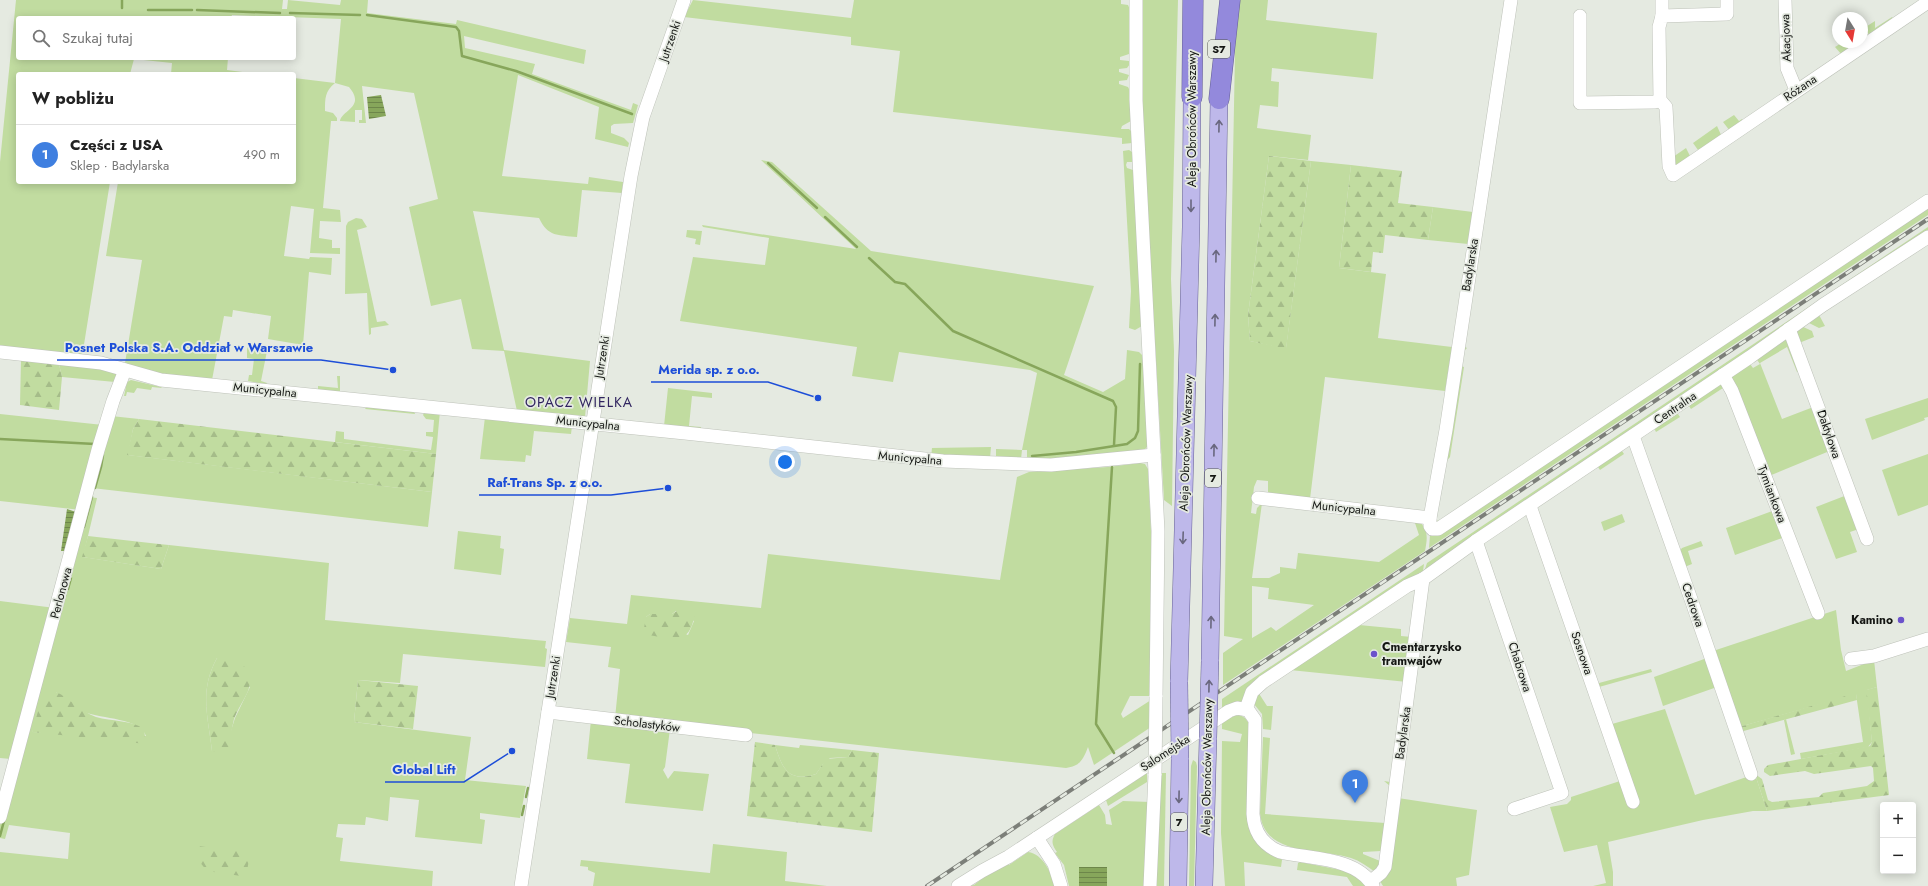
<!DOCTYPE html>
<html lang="pl">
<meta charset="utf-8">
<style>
:root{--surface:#fff;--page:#f2f2f2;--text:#222;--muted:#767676;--line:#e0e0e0;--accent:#6b52cb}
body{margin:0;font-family:Jost,sans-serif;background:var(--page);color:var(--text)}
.controls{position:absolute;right:12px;bottom:12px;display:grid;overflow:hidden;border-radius:4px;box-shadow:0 2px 10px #0003}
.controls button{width:36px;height:36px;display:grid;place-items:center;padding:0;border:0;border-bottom:1px solid var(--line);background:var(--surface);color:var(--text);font:20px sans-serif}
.compass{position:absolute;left:1832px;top:12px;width:36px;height:36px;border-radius:50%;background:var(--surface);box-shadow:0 2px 10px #0003;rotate:169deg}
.you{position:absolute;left:785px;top:462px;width:14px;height:14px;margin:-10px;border:3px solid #fff;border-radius:50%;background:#1a73e8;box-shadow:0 0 0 6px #1a73e833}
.badge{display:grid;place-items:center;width:26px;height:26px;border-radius:50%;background:var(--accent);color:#fff;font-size:13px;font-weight:700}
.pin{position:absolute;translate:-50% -33px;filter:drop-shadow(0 1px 2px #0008)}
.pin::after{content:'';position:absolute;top:21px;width:14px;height:12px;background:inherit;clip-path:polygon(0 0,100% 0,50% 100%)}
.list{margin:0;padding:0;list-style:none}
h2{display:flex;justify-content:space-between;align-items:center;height:52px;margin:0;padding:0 16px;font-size:17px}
h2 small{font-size:13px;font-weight:400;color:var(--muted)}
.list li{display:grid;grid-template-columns:26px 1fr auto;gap:12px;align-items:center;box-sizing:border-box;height:60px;padding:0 16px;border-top:1px solid var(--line)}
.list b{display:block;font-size:15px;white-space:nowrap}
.list p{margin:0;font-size:13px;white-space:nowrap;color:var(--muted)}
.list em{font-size:13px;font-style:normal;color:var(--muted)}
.icon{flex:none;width:22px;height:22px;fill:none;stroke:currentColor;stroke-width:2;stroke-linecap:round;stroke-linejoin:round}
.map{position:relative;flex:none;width:1928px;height:886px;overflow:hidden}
.search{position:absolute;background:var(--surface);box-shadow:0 2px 10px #0003;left:16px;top:16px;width:280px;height:44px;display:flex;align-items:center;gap:10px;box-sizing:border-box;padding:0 14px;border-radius:4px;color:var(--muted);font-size:15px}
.panel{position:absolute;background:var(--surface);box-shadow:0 2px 10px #0003;left:16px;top:72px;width:280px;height:112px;border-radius:4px}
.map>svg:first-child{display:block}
.green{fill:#c1dca0;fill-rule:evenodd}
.forest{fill:url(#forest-firs)}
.water{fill:url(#water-rules)}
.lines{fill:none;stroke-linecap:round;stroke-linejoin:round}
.stream{stroke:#87a65b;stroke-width:2.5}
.minor-casing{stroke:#bec2b9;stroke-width:14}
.major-casing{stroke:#676196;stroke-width:18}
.highway-casing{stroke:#676196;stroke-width:21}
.minor{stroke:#fff;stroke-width:13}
.major{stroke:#beb8ea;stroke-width:17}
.highway{stroke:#9389dc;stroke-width:20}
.rail-casing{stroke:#7c7f79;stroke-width:4}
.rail{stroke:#e5eae1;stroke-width:2.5;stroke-dasharray:8;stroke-linecap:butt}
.minor-bridge-casing{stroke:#bec2b9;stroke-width:14;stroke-linecap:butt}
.major-bridge-casing{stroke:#676196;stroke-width:18;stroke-linecap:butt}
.minor-bridge{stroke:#fff;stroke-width:13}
.major-bridge{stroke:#beb8ea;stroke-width:17}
.oneway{stroke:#69677e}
.poi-dot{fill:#6b52cb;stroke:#e5eae1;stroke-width:1.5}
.labels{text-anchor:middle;stroke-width:3.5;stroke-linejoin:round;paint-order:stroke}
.shield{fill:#e5eae1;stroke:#535651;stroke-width:1}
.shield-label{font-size:11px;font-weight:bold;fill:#141613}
.street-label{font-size:12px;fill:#141613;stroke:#e5eae1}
.poi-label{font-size:12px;font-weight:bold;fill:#141613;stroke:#e5eae1;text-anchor:end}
.quarter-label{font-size:14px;letter-spacing:1px;fill:#30245f;stroke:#e5eae1}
.leader{fill:none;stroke:#1d4ed8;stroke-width:1.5}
.callout-dot{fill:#1d4ed8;stroke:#e5eae1;stroke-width:1.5}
.callout-label{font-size:13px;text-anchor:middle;font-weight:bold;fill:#1d4ed8;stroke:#e5eae1;stroke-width:3.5;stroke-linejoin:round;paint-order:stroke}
</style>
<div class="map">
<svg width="1928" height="886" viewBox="0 0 1928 886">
<defs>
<pattern id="forest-firs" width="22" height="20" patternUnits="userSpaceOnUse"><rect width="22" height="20" fill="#c1dca0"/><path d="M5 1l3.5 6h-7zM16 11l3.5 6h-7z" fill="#a5bc89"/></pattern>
<pattern id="water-rules" width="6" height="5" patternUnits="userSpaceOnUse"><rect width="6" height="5" fill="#87a65b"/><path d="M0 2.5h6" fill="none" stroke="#6d864a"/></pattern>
</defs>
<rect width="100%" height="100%" fill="#e5eae1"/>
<g class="green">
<path d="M16,0h267l-1,9h5l1,-9 52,5 1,-5h27l-1,13 89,11 1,-4 129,30 -2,14 -120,-28 1,12 70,16 -3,10 99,36 2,-7 5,2 -5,18 -19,1 -3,2v7l13,5 5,5 -1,4 -33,-8 4,-32 -81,-32 -16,101 86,8 1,-7 34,5 -1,11 -40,-3 -5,47c-19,-2 -29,0 -38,-19l-66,-7 31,139 86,11 -5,56 -68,-6 -13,-60 -32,-2 -11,-50 -30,7 -22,-99 29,-8 -24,-106 -52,-7 4,37h-7v-3h3v-10h-7v12l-15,-1c2,-11 26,-14 9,-34l-14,-4c-10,8 -10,15 -10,28l8,2 4,5v3h-6l-8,87 17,2 1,12 -21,-1 -1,17 13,2v8h8v6l-30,-1 4,-44 -23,-3 -7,50 25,3 1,-2 22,1 -1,17 -22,-3 -6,73 -35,-6 3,-23 -38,-6 -1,7 -8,-1 -12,64 -58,-7 -28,-6 -1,-4 17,-103 -36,-4 12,-74h176v-104l41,5 6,-64 -109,-4 -1,3h-213v40h210l-1,12 30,4h-86l1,-11 -38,-4 -4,15h-112v108h92l-28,175 -82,-10v-185z"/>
<path d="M693,0l158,18 3,-18h267v4l7,1 3,7 -2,42 -9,3v3l9,1 1,3 -3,4 -8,1v3l10,3 -2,5 -8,1v3l9,3 1,2 2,32 -9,5 -1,3h8l2,2 1,12 -10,1v-6l-229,-26 7,-61 -49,-6v-8l-167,-20z"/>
<path d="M1143,0h35l-7,279 3,72 -2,155 -8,-6 -24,-419z"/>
<path d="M1236,0h32l-2,20 111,13 -4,46 -101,-11 -1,13 8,1 -1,25 -18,-2 -3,23 54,7 -3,25 -39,-4 -21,159 2,26 36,7 25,-187 40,4 -12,103 47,6 -8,64 74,9 -7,44 -120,-14 -15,122 -42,-4v-14l-11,-1 -3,7 -3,26 5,1 1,-6 5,-5 -10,75h17l11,-5v-6l16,2 2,-16 81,9 40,-27 -4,-12 5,-1c9,9 7,18 5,29l-202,134v-32l20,-14 -19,-3zM1252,586l17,2 -1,11 46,6 -38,26 -5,-4 -19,11z"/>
<path d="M1892,17l2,3 -24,16 -6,-8 11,-7v7z"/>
<path d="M1843,42h11l2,2 -14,11 -7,-8z"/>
<path d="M1734,115l5,6 3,-2 1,3 -13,9 -7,-9z"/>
<path d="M1717,126l5,11 -24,13 -5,-7z"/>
<path d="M1686,148l5,10 -12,8h-5l-1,-9z"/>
<path d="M1129,150l3,2v10h-5l-1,3 1,3 6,2 9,156 -7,4 -6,-2 2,-37 -8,-140z"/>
<path d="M761,160l11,2 99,89 223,35 -30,89 39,17 22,-13 2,-29 12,2 4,4 5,90 -4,4 -73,9 -44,1v-10h-5l-1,9 -25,-2v-8l26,1 15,-77 -7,-3 -131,-18 -6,30 -41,-6 5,-29 -177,-26 13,-64 72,8 4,-27 -66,-11 -1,-2 154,24z"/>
<path d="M1928,205v10l-499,333 1,-13h3z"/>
<path d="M1433,207l40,5 -5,32 -40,-4z"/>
<path d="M356,218l6,1 5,8 -10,3 20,92 8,-1 4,4 -18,3v6l-2,1 -2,-42 -22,1 1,-68 2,-4z"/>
<path d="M1928,227v7l-504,338 3,-9z"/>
<path d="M687,230l15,1 -2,14 -5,-1 1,-5 -10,-2z"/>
<path d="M1818,313l7,13 -6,2 -12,-6z"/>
<path d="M1799,325l13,6 2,6 -15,6 -3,-10z"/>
<path d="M1781,338l7,2 11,31 -2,1 -10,-25 -27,16 22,56 34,-13 16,44 -63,26 -39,-99 20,-13 3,4 7,-4 -5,-7z"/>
<path d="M249,344l7,1v4l11,2 -6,30 6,2 -2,3 -7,-1 1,-2 -11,-2 1,-6h3l2,-16 -7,-1v-9z"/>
<path d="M1461,345l6,3 -4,4 -2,14 3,1 -14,90 -5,6 -10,57 4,1 -2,3 -4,-5z"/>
<path d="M59,364l55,6 4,2 -3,10 -53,-5z"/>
<path d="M337,376h3v17l-22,-3v-4l20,2z"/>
<path d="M131,380l30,7 1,1 -10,-1 -1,3 -14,-2 -3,5 -7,-1 -1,4h-2l3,-14z"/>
<path d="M1720,382l3,6 -32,21 -4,-6z"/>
<path d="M668,388l44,5v5l-20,-2 -3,30 12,1v4l-37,-5z"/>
<path d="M1928,398v19l-4,1 1,2 -53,20 -7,-21z"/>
<path d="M368,405l46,6 1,3 -50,-5z"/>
<path d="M440,411l-4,43 -101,-12 1,-11 8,1v7l87,11 2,-13 -7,-1v-4h7l1,-12 -8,-1 -3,-4 1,-2z"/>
<path d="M1676,411l4,6 -24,15 -2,-4z"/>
<path d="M0,414l103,11 -22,85 -81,-9z"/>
<path d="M111,416l28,3 -6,10 -5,26 304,37 -4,35 -336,-39z"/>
<path d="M485,417l87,9 -1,8 -37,-3 -3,25 -5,-1 -1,7 -45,-3z"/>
<path d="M991,447l-1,11h-59l1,-10z"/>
<path d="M1620,448l4,6 -24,16 -4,-6z"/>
<path d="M1928,454v51l-30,11 -16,-46z"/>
<path d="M1140,463l5,1 3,5 5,104 -2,123h-21l-9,18 2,4 28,-18v27l-57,38 -6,-18c-5,13 -8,19 -22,21l-451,-50 5,-49 -12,-2 3,-20 -45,-5 4,-24 57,6 4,-29 130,13 7,-54 232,26 17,-103 12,-5 79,-5zM676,611l18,10 -6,14 -42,-18 4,-3h22z"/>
<path d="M1847,495l12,34 -9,3 7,20 -21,7 -20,-52z"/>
<path d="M89,497l8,1 -14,59 78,12 8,-24 160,18 -4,57 221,21 -1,7 2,1 -2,18 -142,-13 -3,29 -42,-3 -4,42 117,15 -6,43 61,6 -6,32 -40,-5v6l5,1 -3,24 -67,-7 4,-37 -29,-3 -2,24 -22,-4 -1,8 -27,-1 -2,13 7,1 -3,23 93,10 -1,15h-432v-34l68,7 2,-26 -61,-8 -4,14 -5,-1v-13zM217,658l33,29 -15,31 -5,16 -18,17c-4,-35 -13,-60 5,-93zM56,692c9,7 18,16 28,20 18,7 56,6 62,24l-114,-4z"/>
<path d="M1775,510l10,27 -50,18 -9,-27z"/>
<path d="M1622,514l3,8 -21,9 -3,-9z"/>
<path d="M458,531l43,5 -1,12 4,1 -3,26 -47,-6z"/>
<path d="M1701,541l2,5 -15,5 4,13 -10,4 -4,-15 4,-5z"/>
<path d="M1424,564l-1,7 -179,129 -22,11v-12z"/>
<path d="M0,601l55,7 -44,151 -11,-1z"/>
<path d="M1836,610l5,40 5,21 28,-11 3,27 -10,3 5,52 -4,5 -67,12 -1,-6 63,-11 -7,-48 -117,33 -26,-76z"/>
<path d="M1359,625l42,4v7l11,1 -5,45 -117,-12z"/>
<path d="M1707,658l10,29 -54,19 -9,-29z"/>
<path d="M1651,669l1,3 -53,15v-4z"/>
<path d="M1285,672l3,1 -30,19 9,14h6l-2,24 -8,-1 -1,-15 -8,-10 3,-14z"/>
<path d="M1665,709l30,86 60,-21 12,37h-14l-50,9 -95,22 5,30v14h-20l13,-3 -9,-38 -33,7 -14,-45 17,-3 4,-4v-3l49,-16 -8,-57z"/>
<path d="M1240,715l5,3 6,8 -3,83 34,51 -1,7 -37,-5 1,24h-20l-4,-53 1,-92 18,1 2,-8 -20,-5v-7l12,-6z"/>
<path d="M1786,719l9,35 -4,1 -7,-35z"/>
<path d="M591,720l79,9 -5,38 -2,3 5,9 6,-8 35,3 -6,37 -78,-8 5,-39 -43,-5z"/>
<path d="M1263,737l7,1 -5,76 120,9 5,-37 -6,-5 6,1 2,5 -8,62 -3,2 -18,1v2l17,7 1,4 -1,3 -5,4c-8,-6 -15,-11 -24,-14 -31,-10 -87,-1 -91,-45z"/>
<path d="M775,745l24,3 1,-3 52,5 -4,7 -18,1 -7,6 -7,10c-28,9 -34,-6 -41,-29z"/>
<path d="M1193,760l3,2 1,4 -3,120h-5l2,-120z"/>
<path d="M1147,773v9l-39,24 -2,-6z"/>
<path d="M1160,773h6l-2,113h-8z"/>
<path d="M1398,798l79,12 -8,65 -13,3 1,8h-74l-3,-5z"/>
<path d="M1123,801l27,1 -5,84h-76l-5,-21 -9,-12 2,-1c-5,-7 -6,-11 -2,-18l44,-29 6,10 1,9 6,1 -3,-15z"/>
<path d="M713,844l74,8 -2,29 42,5h-234l2,-13 -7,-3v-3l-8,-1 1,-6 129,13z"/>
<path d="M1028,852c15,2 24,21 26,34h-86l6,-1 5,-4v-3l28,-16 2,3z"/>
<path d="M1300,862l51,10 16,14h-14l-6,-9 -50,-7 1,-7z"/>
</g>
<g class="forest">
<path d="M1269,156l42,5 -25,188 -36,-8 -2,-26z"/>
<path d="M1351,165l51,6 -4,32 35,4 -5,33 -43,-5 -2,18 -10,-1 -2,20 -32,-4z"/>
<path d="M21,359l38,5 3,13 -3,33 -39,-5z"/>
<path d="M139,419l297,35 -4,38 -305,-37 6,-26z"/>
<path d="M88,536l71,8 10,1 -8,24 -79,-12z"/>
<path d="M680,609l15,3c-5,37 -24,26 -52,22l3,-17 4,-3h22z"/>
<path d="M217,658l23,3c21,25 3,34 -6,58 -3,12 -4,22 -4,34l-18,-2c-4,-35 -13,-60 5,-93z"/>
<path d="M358,680l60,6 -5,43 -59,-7z"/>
<path d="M1877,687l12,108 -122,16 -12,-37 7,5 6,21 4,2 47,-5 4,-4 44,-7 7,-5 -1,-13 -2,-2 -57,8 -9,-3 -35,5 -6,-4v-3l4,-4 102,-19 2,-4 -6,-52z"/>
<path d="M44,691c3,1 9,0 12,1 14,6 24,19 40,25 16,5 33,2 48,12l2,15 -114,-12z"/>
<path d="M1856,693l1,7 -117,32 -1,-5z"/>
<path d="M755,742l20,3c7,23 13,38 41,29l10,-15 22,-2 4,-7 27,3 -7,79 -125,-16z"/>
<path d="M197,846l53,6 -3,20 -6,4 -34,-5 -8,-10z"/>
</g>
<g class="water">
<path d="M381,95l5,21 -17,3 -2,-22z"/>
<path d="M67,509l9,3 -10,39h-5z"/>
<rect x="1079" y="867" width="28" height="19"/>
</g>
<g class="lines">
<g class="stream">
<path d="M122,8v-8"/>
<path d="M148,10h44"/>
<path d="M197,10l83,3"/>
<path d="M290,13l70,2"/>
<path d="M367,15l89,12 3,4 3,25 54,15 116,43"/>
<path d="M768,163l49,45"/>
<path d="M825,217l32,30"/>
<path d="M869,258l26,24 10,2 48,47 160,70 3,6 -2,38"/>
<path d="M0,439l95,5"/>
<path d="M1032,456l44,-4 51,-8 8,-6 3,-7 2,-67"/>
<path d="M1112,467l-16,257 18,29"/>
<path d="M95,488l6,-21 2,-12"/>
<path d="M84,527l8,-30"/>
<path d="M68,589l3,-11"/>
<path d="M526,797l2,-9"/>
<path d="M522,815l2,-9"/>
<path d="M0,836l4,-15"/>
</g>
<defs>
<g id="minor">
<path d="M1136,0v100l22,431 -2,166"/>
<path d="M1511,0l-65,430 -16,88v8l2,3h6l490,-328"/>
<path d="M1662,0v16"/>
<path d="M1727,0v14l-65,2 -3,11 1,73 6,7 3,59 4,9 255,-173"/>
<path d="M1785,0l2,68 9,22"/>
<path d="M1580,16v87l75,-1 5,-2"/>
<path d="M1789,329l78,210"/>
<path d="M0,352l101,11 60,17 524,53 258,28 108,4 103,-10"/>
<path d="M1723,375l9,16 86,222"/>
<path d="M1633,436l59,166 59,172"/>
<path d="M1258,498l172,20"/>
<path d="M1530,506l103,296"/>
<path d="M1476,541l86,252 -48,16"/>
<path d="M1851,659l23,-3 54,-17"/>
<path d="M1246,709l6,-17 11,-10 144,-96 16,-7 53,-38 274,-184 73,-52 105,-68"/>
<path d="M548,712l198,23"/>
<path d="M0,817l98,-367 15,-49 12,-31"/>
<path d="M1037,838l17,26 7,22"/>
<path d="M1371,881l10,-8 4,-6 38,-288"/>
<path d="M521,886l110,-710 12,-59 41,-117"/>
<path d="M958,886l24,-15 26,-14 221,-146 8,-3 11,2 7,10 -2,94c1,18 10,31 27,38 29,7 77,5 93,34"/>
<path d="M1150,886l5,-112"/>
</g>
<g id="major">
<path d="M1210,661l9,-562"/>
<path d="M1179,682l12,-455 1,-130"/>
<path d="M1178,886l2,-128"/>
<path d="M1204,886l4,-148"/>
</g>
<g id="highway">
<path d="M1192,97l1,-97"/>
<path d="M1219,99l11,-99"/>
</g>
</defs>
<use href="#minor" class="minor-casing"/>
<use href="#major" class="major-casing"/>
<use href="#highway" class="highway-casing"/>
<use href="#minor" class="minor"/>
<use href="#major" class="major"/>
<use href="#highway" class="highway"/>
<defs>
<path id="rail" d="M927,886l1001,-667"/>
</defs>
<use href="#rail" class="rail-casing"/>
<use href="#rail" class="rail"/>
<defs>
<path id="minor-bridge" d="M1155,774l1,-77"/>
<g id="major-bridge">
<path d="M1179,682l1,76"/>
<path d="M1208,738l2,-77"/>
</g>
</defs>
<use href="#minor-bridge" class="minor-bridge-casing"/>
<use href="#major-bridge" class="major-bridge-casing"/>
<use href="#minor-bridge" class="minor-bridge"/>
<use href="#major-bridge" class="major-bridge"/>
</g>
<defs><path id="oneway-shaft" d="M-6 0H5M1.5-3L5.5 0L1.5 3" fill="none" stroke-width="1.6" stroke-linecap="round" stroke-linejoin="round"/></defs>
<g class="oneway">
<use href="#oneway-shaft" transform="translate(1219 126) rotate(-89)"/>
<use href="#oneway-shaft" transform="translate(1191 206) rotate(90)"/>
<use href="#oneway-shaft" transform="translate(1216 256) rotate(-89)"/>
<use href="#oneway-shaft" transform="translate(1215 320) rotate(-89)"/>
<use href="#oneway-shaft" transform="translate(1214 450) rotate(-89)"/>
<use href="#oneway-shaft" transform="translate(1183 538) rotate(92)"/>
<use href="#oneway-shaft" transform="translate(1211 622) rotate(-89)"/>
<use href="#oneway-shaft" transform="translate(1209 686) rotate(-89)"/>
<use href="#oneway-shaft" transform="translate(1179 797) rotate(91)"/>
</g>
<g class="poi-dot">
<circle cx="1901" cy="620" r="4"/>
<circle cx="1374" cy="654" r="4"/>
</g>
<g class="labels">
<g class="shield">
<rect x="1208" y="40" width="22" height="18" rx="3"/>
<rect x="1205" y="469" width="16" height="18" rx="3"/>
<rect x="1171" y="813" width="16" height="18" rx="3"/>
</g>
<g class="shield-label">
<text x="1219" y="53">S7</text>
<text x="1213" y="482">7</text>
<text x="1179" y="826">7</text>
</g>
<g class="street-label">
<text transform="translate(1786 38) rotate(-92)" y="4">Akacjowa</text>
<text transform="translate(670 41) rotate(-71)" y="4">Jutrzenki</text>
<text transform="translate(1800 88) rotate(-34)" y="4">Różana</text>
<text transform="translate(1192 119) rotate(-90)" y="4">Aleja Obrońców Warszawy</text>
<text transform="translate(1470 265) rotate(-81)" y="4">Badylarska</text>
<text transform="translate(602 357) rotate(-81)" y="4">Jutrzenki</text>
<text transform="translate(265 390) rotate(6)" y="4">Municypalna</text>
<text transform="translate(1675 408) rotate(-34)" y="4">Centralna</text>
<text transform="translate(588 423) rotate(6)" y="4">Municypalna</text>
<text transform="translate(1829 434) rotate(71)" y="4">Daktylowa</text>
<text transform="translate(1186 443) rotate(-88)" y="4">Aleja Obrońców Warszawy</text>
<text transform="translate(910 458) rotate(5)" y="4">Municypalna</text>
<text transform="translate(1772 494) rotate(69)" y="4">Tymiankowa</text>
<text transform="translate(1344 508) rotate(6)" y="4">Municypalna</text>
<text transform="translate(61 593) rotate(-75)" y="4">Perlonowa</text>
<text transform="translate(1693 605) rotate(71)" y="4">Cedrowa</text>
<text transform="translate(1582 653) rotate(71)" y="4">Sosnowa</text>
<text transform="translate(1520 667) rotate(72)" y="4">Chabrowa</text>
<text transform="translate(553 677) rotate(-81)" y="4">Jutrzenki</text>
<text transform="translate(647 724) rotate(7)" y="4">Scholastyków</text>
<text transform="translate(1403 733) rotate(-82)" y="4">Badylarska</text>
<text transform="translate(1165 753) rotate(-33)" y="4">Salomejska</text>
<text transform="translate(1207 767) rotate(-89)" y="4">Aleja Obrońców Warszawy</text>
</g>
<g class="poi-label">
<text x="1893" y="624">Kamino</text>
<text x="1382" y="651" text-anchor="start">Cmentarzysko<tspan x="1382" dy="14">tramwajów</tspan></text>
</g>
<g class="quarter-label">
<text x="579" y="407">OPACZ WIELKA</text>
</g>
</g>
<path class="leader" d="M393 370L321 360H57M818 398L768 382H651M668 488L611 495H479M512 751L464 782H385"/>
<g class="callout-dot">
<circle cx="393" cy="370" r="4"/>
<circle cx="818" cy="398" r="4"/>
<circle cx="668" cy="488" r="4"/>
<circle cx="512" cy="751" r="4"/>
</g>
<g class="callout-label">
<text x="189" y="352">Posnet Polska S.A. Oddział w Warszawie</text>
<text x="709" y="374">Merida sp. z o.o.</text>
<text x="545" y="487">Raf-Trans Sp. z o.o.</text>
<text x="424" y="774">Global Lift</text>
</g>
</svg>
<div class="controls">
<button>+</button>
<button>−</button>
</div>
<svg class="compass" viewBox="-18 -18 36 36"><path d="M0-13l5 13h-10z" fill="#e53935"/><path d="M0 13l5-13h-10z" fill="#767676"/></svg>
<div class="you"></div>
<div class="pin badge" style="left:1355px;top:803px;background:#3f7fe0">1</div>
<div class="search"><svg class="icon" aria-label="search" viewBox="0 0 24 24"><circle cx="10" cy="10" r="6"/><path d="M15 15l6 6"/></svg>Szukaj tutaj</div>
<section class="panel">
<h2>W pobliżu<small></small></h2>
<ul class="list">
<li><span class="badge" style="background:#3f7fe0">1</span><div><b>Części z USA</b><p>Sklep · Badylarska</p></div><em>490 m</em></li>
</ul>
</section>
</div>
